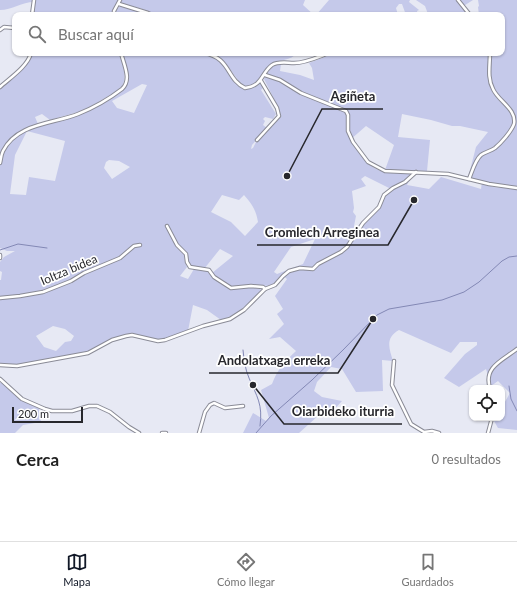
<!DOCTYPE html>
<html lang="es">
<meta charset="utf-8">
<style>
:root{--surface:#fff;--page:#f2f2f2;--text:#222;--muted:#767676;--line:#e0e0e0;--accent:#111827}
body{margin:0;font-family:Lato,sans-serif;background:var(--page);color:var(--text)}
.controls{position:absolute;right:12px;bottom:12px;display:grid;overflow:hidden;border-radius:8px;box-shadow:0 1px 3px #0004}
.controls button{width:36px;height:36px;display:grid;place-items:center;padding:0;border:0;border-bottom:1px solid var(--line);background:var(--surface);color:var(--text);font:20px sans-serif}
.scale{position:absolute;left:12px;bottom:10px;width:71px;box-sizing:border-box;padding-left:4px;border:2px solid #27272c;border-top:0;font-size:11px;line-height:14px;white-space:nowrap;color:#27272c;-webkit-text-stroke:3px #fff;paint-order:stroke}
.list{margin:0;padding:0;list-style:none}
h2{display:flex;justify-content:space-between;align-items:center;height:52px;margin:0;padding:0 16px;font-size:17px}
h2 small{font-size:13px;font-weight:400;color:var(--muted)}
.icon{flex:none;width:22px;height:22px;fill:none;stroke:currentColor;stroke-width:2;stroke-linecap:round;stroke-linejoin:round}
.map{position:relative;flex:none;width:517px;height:433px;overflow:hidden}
.search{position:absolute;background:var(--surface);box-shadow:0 1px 3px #0004;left:12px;right:12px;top:12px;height:44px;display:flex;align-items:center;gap:10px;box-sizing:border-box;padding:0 14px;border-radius:8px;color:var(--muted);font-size:15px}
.sheet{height:108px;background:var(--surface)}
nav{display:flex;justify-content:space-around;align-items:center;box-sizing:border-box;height:56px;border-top:1px solid var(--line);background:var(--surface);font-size:11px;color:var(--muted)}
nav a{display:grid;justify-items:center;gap:2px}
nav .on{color:var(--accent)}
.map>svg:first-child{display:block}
.green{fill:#c5c9ea;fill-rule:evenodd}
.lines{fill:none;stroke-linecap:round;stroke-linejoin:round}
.stream{stroke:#8388b5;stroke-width:1}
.minor-casing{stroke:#8a8b96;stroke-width:4.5}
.minor{stroke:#fff;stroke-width:2.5}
.labels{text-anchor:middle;stroke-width:3.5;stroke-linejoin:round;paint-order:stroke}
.street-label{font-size:12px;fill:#27272c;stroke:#fff}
.leader{fill:none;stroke:#27272c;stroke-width:1.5}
.callout-dot{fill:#27272c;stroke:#fff;stroke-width:1.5}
.callout-label{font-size:13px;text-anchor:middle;font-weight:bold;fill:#27272c;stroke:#fff;stroke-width:3.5;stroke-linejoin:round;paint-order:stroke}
</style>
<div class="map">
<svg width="517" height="433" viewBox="0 0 517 433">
<rect width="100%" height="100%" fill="#e7e9f4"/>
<g class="green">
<path d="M0,0h119l-6,15h-79v-13c-12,0 -22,8 -34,8z"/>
<path d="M121,0h184l-2,5 11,10h-161c-5,-6 -23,-9 -32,-12z"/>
<path d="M329,0h81l-1,2 10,8 -2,1 1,4h-12l-4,-11h-3l-3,4 2,7h-82z"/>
<path d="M416,0h57l-11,7 7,8h-44l3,-1 -3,-8z"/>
<path d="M478,0h39v187l-15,-3h-12l2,3 25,2v241l-19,-2 -4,-7 2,-3h6v-11l8,-14 -12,-12 -7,5 -5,-17 -27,18 -15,-9 21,-24 12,-9v-3h-17l-9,11 -52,-23c-14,8 -10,18 -6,31l-11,-1 1,31 -27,1 -14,-23 -11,-2 -14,15 -3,9 8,6 20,4 -10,11 -13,3 -20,18h-56l10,-20 13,8 3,-3 -8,-28 11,-6c5,-14 13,-23 24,-33l-16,-14 -11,2 15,-15 -7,-10 6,-5 -8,-13 12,-17 -5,-4c-12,15 -16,10 -33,10 -5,0 -8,2 -13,2 -9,2 -19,-8 -24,-14l21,-17 -13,-7 -16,20 -8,-1 -6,-3 -2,-3 -2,-8 -9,-10 -9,-17 -2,1 8,14 10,12 1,8 2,5 -7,9 8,3 6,-10 14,2 3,4 17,13 8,1 13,-3 14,4c-14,13 -23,24 -42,30l-14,-10 -14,-5 -5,26c-8,2 -17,8 -26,8 -9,1 -18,-3 -28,-4 -15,-2 -33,9 -45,17l-5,1 -68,12 -12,-2 -4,1v-66h14l29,-6 29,-10 13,-9 33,-14 17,-13 5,-2h-5l-17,13 -34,16 -13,8 -29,10 -31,6h-11v-17h1l1,-8 -2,-1v-9l4,-5 11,-6h-8l-7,-3v-82l3,-13 4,-5 -1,-3 -6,11v-68l29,-28 3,-7h88c2,12 9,26 0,36l-35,21 -35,10 -8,-6 -7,3 3,7 -6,2 2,1 46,-13 42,-24 6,-7 1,-6 -7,-24h99l10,1 2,-1h64c-6,8 -18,6 -26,12 -9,8 -12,26 -28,22l-16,-22h-3l18,22 5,2 13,-6 2,1 2,3 -3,3 15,24 -3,5 -8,-2 -2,2 2,2 -2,4 4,3 -15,17 -1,4 2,-1 3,-6 24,-25 -1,-8 -15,-30c4,-8 7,-14 17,-15l-1,7 20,4 14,5 -2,-12 -3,-5 26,-10h155c-1,13 -6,38 9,44 -11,-12 -8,-28 -7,-44h10v-38h-23l-1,-8 1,-1zM142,84l5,1 -13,28 -17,-5 -5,-7zM402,114l29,6 21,6h8l28,6 -12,15 -8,31 14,4 -1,7 -40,-12 -12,12 -22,-4 6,-12c-9,0 -20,1 -29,-1 -16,-4 -25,-19 -34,-32l16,-14 28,19 -9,25 42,1 3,-31 -32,-3zM27,131l38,10 -10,40 -26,-4 -3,18 -16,-1 5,-39zM109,160l10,1 11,6 -18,12 -8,-11 2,-6zM365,176l26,13 -9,9 -1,8 -23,22 -4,-2 2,-10 -3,-4 1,-4 -2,-17 14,-5 -5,-7zM222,195l17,5 5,-5c8,9 12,15 14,27l-13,14 -14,-14 -20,-10zM315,239l-12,25 -26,10 -3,-2 17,-25zM53,326l12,3 9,7 -3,5 -6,1 -9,9 -12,-4 -8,-11z"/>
<path d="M121,5l30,10h-36l2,-6z"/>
<path d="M3,382l10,10 26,16 2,14 -18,3 -8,8h-15v-50z"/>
</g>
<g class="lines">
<g class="stream">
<path d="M0,250l18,-6 29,4"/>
<path d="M243,350c1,9 2,19 6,28 8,19 14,26 11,48"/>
<path d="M509,386l2,13 6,12"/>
<path d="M256,433l15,-17 41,-36 31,-30 34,-35 12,-6 53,-9 22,-8 15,-10 23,-21 7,-4 8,-1"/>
</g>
<defs>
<g id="minor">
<path d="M458,0l12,15"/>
<path d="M119,4l29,9 4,2"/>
<path d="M32,15l2,-15"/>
<path d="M114,15v-4l6,-11"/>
<path d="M0,30l4,-3 11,1"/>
<path d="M204,53c27,5 22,26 41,35 18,-2 16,-15 27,-23 6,-4 15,-2 22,-2 12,0 24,-6 35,-10"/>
<path d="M265,75l15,5 21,13 45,18 2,4v16l5,11 15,20 17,9 63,3 41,10 28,4"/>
<path d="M0,87c10,-9 28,-21 31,-34"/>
<path d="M257,140l22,-24 -2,-8 -16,-27"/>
<path d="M0,163c1,-4 1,-8 3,-12 14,-28 50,-27 75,-37 15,-6 31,-15 44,-25 10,-9 2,-24 -1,-36"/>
<path d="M469,179c3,-7 6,-19 12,-24 4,-3 10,-4 14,-7 6,-5 16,-16 19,-24 3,-15 -16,-23 -21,-35 -6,-11 -3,-24 -3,-36"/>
<path d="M167,226l10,19 9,9 1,8 3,5 19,3 5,7 17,11 20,-2 12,1 2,2"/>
<path d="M0,255v3"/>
<path d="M0,298l20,-2 23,-4 28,-11 13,-8 36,-15 14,-12 6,-1"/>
<path d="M394,361l-2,24 19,39 13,8 8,-1 7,2"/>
<path d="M0,365l17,1 71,-13 24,-13 14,-4 6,-1 26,6 7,-1 38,-14 27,-7 14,-9 21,-21 10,-4 8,-9 6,-5 11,-3 13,1 5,-5 23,-12 6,-5 16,-24 16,-16 5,-12 9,-7 12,-6 11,-10"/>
<path d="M0,379l22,20 23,10 7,2h20l17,-5h8l13,6 19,15 10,6"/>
<path d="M490,388c-7,-21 13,-28 27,-39"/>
<path d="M162,433h4"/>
<path d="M199,433l6,-21 5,-7 4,-2 11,5 18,-2"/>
<path d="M488,433l4,-15"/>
</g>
</defs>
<use href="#minor" class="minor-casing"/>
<use href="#minor" class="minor"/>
</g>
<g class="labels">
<g class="street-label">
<text transform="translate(69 270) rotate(-23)" y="4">Ioltza bidea</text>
</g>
</g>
<path class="leader" d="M287 176L322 109H383M414 200L388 245H257M373 319L338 373H209M253 385L284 424H402"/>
<g class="callout-dot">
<circle cx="287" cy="176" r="4"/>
<circle cx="414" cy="200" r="4"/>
<circle cx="373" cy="319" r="4"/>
<circle cx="253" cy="385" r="4"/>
</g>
<g class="callout-label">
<text x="353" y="101">Agiñeta</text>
<text x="322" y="237">Cromlech Arreginea</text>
<text x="274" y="365">Andolatxaga erreka</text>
<text x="343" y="416">Oiarbideko iturria</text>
</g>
</svg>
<div class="controls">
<button><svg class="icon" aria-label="locate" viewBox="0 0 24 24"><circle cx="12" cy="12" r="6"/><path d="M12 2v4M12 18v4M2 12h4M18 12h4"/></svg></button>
</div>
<div class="scale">200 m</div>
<div class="search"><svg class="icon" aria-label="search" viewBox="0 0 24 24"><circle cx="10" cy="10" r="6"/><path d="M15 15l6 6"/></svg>Buscar aquí</div>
</div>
<section class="sheet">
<h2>Cerca<small>0 resultados</small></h2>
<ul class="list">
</ul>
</section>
<nav>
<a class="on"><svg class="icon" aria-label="map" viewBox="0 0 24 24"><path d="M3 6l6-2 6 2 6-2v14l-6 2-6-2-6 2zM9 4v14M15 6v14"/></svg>Mapa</a>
<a><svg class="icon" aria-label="directions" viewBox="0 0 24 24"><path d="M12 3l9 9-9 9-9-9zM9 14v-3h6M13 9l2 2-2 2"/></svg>Cómo llegar</a>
<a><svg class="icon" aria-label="saved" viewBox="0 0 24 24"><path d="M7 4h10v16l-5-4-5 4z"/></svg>Guardados</a>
</nav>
